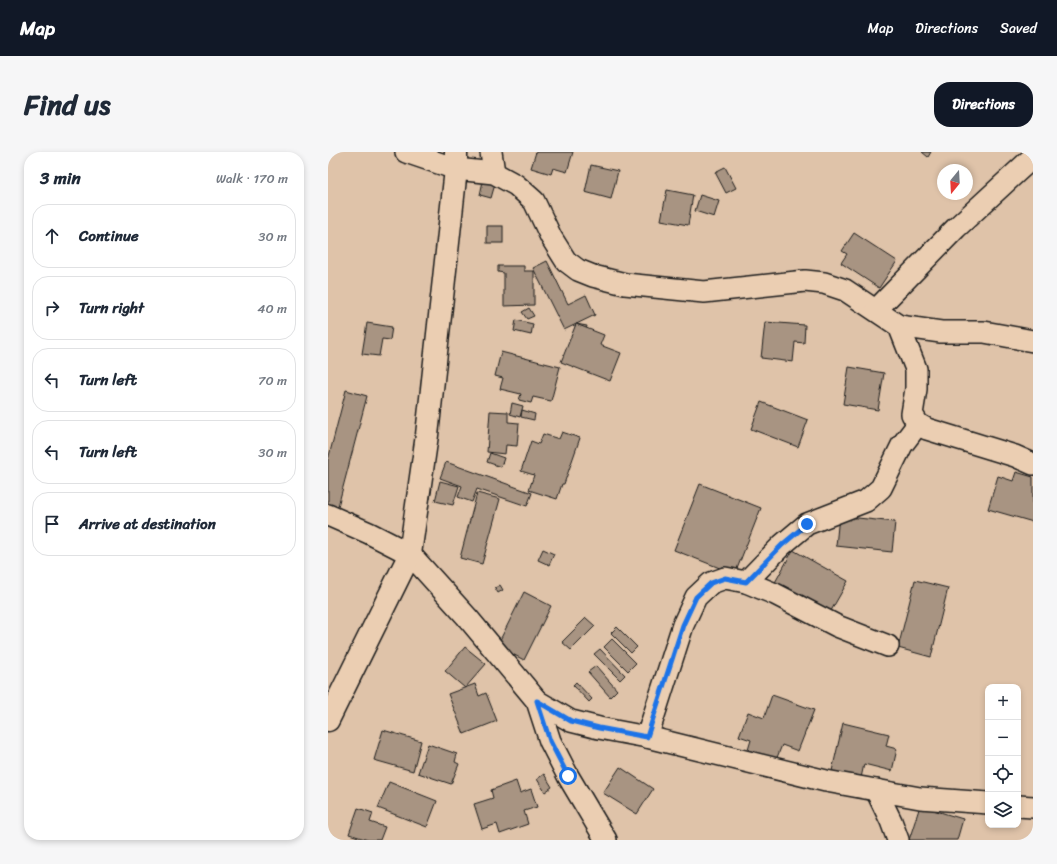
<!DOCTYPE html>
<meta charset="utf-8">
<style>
:root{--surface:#fff;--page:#f6f6f7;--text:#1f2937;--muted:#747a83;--line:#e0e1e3;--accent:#111827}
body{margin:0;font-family:Sriracha,sans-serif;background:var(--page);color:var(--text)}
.controls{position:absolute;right:12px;bottom:12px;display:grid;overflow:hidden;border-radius:8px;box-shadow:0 2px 6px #0003}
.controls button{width:36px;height:36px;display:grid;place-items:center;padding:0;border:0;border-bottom:1px solid var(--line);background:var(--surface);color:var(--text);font:20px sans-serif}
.compass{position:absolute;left:609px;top:12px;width:36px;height:36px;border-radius:50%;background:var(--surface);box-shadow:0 2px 6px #0003;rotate:198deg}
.stop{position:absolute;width:12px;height:12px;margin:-9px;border:3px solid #1a73e8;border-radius:50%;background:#fff}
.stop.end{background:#1a73e8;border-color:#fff;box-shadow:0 1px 4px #0008}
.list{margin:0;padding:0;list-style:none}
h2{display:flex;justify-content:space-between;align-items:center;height:52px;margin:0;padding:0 16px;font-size:17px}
h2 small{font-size:13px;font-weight:400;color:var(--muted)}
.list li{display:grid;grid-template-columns:26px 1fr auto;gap:12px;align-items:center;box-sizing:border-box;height:64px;margin:0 8px 8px;padding:0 8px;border:1px solid var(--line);border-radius:16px}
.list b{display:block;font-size:15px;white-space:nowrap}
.list em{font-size:13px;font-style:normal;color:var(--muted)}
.icon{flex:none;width:22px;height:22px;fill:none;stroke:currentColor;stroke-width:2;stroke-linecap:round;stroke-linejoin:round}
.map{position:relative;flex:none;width:705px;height:688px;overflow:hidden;border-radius:16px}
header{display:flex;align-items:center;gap:24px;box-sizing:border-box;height:56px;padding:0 20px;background:var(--accent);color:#fff}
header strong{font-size:19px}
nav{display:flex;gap:22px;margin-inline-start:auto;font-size:14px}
.intro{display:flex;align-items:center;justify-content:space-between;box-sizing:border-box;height:96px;padding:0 24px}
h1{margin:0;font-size:28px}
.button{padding:10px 18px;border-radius:16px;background:var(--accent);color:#fff;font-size:14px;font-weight:700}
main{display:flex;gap:24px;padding:0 24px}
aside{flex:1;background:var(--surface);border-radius:16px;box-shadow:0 2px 6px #0003}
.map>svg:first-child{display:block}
.building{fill:#a89482;stroke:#1c1c1c}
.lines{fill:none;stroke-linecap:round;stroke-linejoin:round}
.minor-casing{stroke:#1c1c1c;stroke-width:24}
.tertiary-casing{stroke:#1c1c1c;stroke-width:25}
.minor{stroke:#ebceb2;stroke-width:21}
.tertiary{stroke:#ebceb2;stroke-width:22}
.route{stroke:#1a73e8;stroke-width:5}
</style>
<header>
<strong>Map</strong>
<nav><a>Map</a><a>Directions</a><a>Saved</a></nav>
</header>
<div class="intro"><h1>Find us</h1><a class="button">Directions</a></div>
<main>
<aside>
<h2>3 min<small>Walk · 170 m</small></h2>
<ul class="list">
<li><svg class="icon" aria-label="ahead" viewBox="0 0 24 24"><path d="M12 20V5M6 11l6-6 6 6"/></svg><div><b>Continue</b></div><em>30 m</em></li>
<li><svg class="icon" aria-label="right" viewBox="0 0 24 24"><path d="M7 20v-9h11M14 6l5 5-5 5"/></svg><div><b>Turn right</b></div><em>40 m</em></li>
<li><svg class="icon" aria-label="left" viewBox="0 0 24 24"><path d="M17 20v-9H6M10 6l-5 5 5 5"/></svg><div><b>Turn left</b></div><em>70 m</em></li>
<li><svg class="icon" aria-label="left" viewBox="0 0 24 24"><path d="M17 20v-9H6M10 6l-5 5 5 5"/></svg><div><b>Turn left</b></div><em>30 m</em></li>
<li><svg class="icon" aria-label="arrive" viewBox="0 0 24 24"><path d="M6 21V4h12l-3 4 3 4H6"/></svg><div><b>Arrive at destination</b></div></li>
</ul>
</aside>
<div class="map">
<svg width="705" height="688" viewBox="0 0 705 688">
<rect width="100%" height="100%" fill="#dfc3a9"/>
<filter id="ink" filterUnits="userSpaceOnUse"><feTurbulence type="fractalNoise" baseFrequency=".025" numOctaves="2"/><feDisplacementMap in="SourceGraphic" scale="8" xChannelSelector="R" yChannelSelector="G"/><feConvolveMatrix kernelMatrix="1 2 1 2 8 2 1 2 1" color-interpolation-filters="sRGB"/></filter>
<g filter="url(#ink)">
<g class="building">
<path d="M208,0h37l-6,20 -14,-4 -2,6 -20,-6z"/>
<path d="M594,0h9l-3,5z"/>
<path d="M263,13l27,6 -7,28 -26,-7z"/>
<path d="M397,15l11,21 -10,5 -11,-21z"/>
<path d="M155,29l12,3 -4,14 -11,-3z"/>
<path d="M339,38l26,5 -5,30 -27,-5z"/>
<path d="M372,43l19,6 -5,16 -19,-6z"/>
<rect x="159" y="74" width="16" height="17"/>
<path d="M526,81l43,28 -18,27 -38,-25 6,-9 -5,-3z"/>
<path d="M219,109l21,43 18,-9 9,20 -31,15 -31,-62z"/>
<path d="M170,114h26v5h10v34l-30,1v-33l-6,-1z"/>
<path d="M201,156l5,8 -7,3 -5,-7z"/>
<path d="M188,168l17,4 -2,11 -17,-4z"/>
<path d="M437,170l40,3 -1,18 -9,-1 -2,20 -32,-4z"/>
<path d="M39,171l25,4 -2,13 -8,-1 -3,17 -17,-2z"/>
<path d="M248,172l11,2 -3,11 -11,-2z"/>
<path d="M248,172l28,11 -4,10 21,8 -11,28 -49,-19z"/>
<path d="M173,200l59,15 -9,34 -18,-4 -2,6 -12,-3 2,-6 -21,-5 3,-11 -8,-2z"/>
<path d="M521,215l35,6 -6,37 -35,-6z"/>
<path d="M18,238l21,6 -30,114 -9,-3v-47z"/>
<path d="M433,250l47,18 -10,27 -47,-18z"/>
<path d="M184,251l11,3 -3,11 -10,-3z"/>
<path d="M194,258l13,4 -1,6 -13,-3z"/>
<path d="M162,259l18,1v10l11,1 -2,23 -11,-1 -1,9 -18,-2z"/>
<path d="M234,280l18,6 -16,46h-2l-5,15 -28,-9 5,-15 -13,-4 10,-30 8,3 4,-10 16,5z"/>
<path d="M162,301l14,5 -3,9 -14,-5z"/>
<path d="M118,310l86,31 -5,13 -50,-17 -5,13 -14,-5 4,-11 -22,-8z"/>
<path d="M688,320l17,5v45l-45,-13 10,-33 15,5z"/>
<path d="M112,329l19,5 -6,19 -18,-4z"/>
<path d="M372,332l61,24 -26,66 -61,-24z"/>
<path d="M99,336h5l-2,11h-4z"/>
<path d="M149,341l23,6 -18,65 -22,-6z"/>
<path d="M511,364l56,6 -3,30 -56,-6z"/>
<path d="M215,397l11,5 -5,11 -11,-5z"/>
<path d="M465,398l55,31 -20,35 -55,-30z"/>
<path d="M587,428l33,8 -17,69 -33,-9z"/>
<path d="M172,433l3,5 -5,3 -3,-5z"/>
<path d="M196,440l27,14 -27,54 -27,-14z"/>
<path d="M258,466l9,8 -24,24 -9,-8z"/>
<path d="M289,475l20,20 -6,6 -20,-20z"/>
<path d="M284,487l24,24 -8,8 -24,-24z"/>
<path d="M137,495l21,17 -21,24 -20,-17z"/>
<path d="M272,497l25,26 -5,5 -26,-26z"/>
<path d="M268,514l21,24 -7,7 -22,-25z"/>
<path d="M248,530l16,17 -3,3 -16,-17z"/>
<path d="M147,532l4,12 7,-3 11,28 -33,13 -16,-40z"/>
<path d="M444,543l42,15 -16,41 -16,-6 -6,15 -28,-10 3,-10 -12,-4 9,-24 16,6z"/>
<path d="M515,571l46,11 -3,12 11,3 -5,22 -28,-7 -3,14 -29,-7z"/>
<path d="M55,578l38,11 -8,30 -39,-11z"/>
<path d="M100,592l29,10 -2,8 4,2 -8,20 -33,-11z"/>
<path d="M292,615l33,22 -16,25 -34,-21z"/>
<path d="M216,622l8,13 -7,5 -8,-13z"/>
<path d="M188,629l4,12 11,-4 6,18 -13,4 4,13 -28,10 -3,-10 -15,5 -8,-25 19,-6 -2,-8z"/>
<path d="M61,630l48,19 -10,26 -49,-19z"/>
<path d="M592,654l43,13 -6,21h-48z"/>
<path d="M30,656l15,5 -3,9 15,5 -5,13h-12l-19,-6z"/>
</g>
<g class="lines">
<defs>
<g id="minor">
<path d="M78,0l50,17 38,4 22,12 18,16 17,36 15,24 12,9 15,6 32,8 79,8 101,-11 19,2 21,7 54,36 17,43v20l-4,25 6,10 9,5 88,27 18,8"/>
<path d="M163,0l3,21"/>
<path d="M548,158l80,-82 77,-71"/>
<path d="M571,174l42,6h43l49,9"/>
<path d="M0,363l41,18 41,21 57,63 70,84 13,40 18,35 38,64"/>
<path d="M418,430l36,-37 25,-21 59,-23 15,-13 21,-43 16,-21"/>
<path d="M209,549l34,20 28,7 48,9 179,44 94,17 68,5"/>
<path d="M319,585l36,-112 13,-28 15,-14 14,-5 21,4 29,12 62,32 51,20"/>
<path d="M548,638l15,31 7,19"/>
<path d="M690,654l15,1"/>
</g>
<path id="tertiary" d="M0,568l82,-166 17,-119 29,-266v-17"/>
</defs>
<use href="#minor" class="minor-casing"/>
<use href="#tertiary" class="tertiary-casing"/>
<use href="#minor" class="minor"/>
<use href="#tertiary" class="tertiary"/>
</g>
</g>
<g class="lines" filter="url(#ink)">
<path class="route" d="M240,624l-18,-35 -13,-40 34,20 28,7 48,9 36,-112 13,-28 15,-14 14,-5 21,4 36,-37 25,-21"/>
</g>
</svg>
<div class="controls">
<button>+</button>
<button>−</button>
<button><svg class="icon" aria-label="locate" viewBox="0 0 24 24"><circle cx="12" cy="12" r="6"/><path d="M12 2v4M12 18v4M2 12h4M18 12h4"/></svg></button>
<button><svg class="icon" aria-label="layers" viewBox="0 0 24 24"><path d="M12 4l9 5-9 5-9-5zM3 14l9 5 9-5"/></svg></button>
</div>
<svg class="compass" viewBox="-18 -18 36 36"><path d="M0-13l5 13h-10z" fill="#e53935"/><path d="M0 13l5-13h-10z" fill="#747a83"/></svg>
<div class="stop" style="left:240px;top:624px"></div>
<div class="stop end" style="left:479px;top:372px"></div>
</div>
</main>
